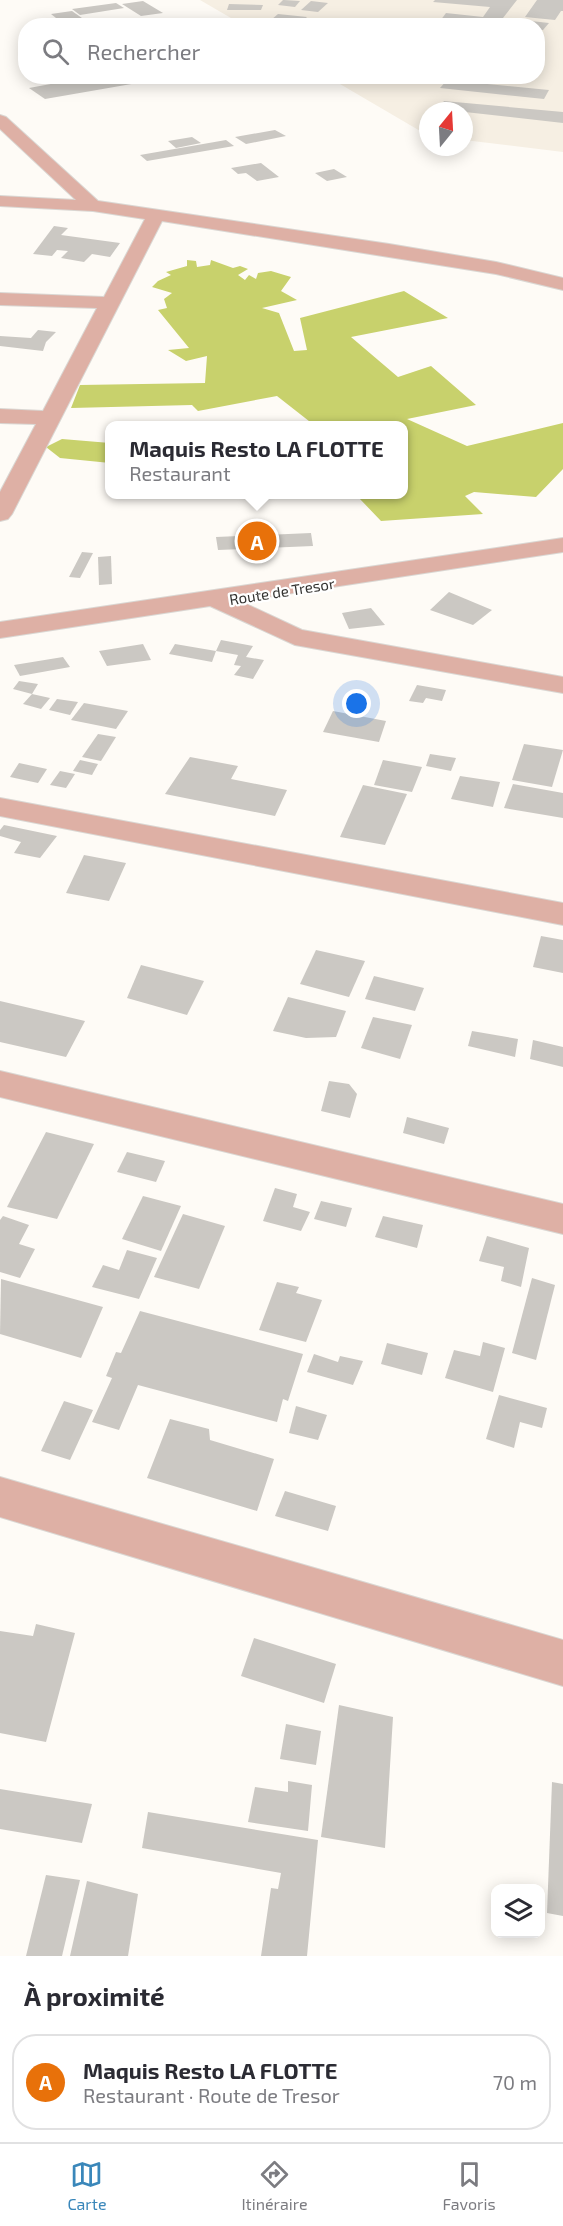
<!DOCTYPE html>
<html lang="fr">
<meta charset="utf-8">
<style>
:root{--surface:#fff;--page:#f7f7f7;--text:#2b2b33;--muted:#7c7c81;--line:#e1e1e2;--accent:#3a87ba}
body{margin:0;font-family:"Exo 2",sans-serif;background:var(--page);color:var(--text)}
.controls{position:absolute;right:18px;bottom:18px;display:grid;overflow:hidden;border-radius:12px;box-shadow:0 3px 15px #0003}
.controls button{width:54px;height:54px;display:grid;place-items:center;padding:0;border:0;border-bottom:2px solid var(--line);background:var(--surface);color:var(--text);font:30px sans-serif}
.compass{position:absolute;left:419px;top:102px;width:54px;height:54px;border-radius:50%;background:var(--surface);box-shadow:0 3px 15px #0003;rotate:18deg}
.you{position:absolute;left:357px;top:704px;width:21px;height:21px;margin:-15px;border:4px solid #fff;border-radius:50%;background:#1a73e8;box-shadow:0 0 0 9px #1a73e833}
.badge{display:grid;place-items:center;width:39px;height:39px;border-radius:50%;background:var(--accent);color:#fff;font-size:20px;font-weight:700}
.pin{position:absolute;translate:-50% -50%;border:3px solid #fff;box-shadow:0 2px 6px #0006}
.popup{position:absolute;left:105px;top:421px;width:303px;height:78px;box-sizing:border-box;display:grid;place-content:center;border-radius:12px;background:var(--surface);filter:drop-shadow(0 2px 4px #0005);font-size:20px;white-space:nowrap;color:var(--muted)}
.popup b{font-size:22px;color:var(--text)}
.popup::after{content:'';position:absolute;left:50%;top:100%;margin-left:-12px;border:12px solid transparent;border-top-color:var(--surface)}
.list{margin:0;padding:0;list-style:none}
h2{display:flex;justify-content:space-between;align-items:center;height:78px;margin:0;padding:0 24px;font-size:26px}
h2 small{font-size:20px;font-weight:400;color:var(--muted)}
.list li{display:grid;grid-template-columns:39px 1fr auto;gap:18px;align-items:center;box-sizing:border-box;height:96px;margin:0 12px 12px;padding:0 12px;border:2px solid var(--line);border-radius:24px}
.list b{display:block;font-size:22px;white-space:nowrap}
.list p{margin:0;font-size:20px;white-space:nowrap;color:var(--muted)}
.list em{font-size:20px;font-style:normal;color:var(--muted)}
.icon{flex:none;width:33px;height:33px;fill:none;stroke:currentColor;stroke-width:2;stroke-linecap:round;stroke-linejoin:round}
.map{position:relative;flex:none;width:563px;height:1956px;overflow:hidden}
.search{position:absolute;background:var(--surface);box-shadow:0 3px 15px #0003;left:18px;right:18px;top:18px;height:66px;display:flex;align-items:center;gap:15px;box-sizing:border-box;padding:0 21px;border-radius:24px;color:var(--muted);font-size:22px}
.sheet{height:186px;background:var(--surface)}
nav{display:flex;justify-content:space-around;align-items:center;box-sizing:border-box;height:84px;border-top:2px solid var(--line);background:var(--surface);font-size:16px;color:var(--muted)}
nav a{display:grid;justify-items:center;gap:3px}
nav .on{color:var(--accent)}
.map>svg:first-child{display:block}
.built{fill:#f6efe3}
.forest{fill:#c8d16c}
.building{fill:#cbc8c3}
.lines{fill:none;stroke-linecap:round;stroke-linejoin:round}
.minor-casing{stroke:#dad7d3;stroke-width:2}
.minor{fill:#deb0a5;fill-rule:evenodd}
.labels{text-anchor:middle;stroke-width:4.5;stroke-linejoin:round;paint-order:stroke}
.far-street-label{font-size:15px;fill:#343331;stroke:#fff}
</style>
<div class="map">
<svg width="563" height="1956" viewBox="0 0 563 1956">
<rect width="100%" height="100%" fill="#fefbf6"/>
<path class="built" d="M200,0h363v152l-99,-12v-29h-36l-1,24 -99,-58 210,-1v-50l-295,-1z"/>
<g class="forest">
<path d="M187,260l9,1 1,6 13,-2 1,-5 22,8 7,-2 8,3 -10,6 7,5 4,-5 7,4 2,-6 13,-2 20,6 -10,14 16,9 -35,8 17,5 15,38 13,-1 -7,-32 104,-27 44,27 -97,19 47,40 33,-11 45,39 -69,14 60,27 96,-23v46l-27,28 -62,-5 -9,4 18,18 -102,7 -22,-23 12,-3 33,-1v-68l-90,-1 -37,-29 -79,15 -6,-6 -121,3 9,-23 125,-2 2,-27 -21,5 -18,-11 21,-2 -31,-38 9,-2 -3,-9 8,-6 -20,-6 6,-6 13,-6 -5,-3 21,-6z"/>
<path d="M62,439l48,4v20l-50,-5 -14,-11z"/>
</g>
<g class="building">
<path d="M283,0h1l16,1 -5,6 -17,-2z"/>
<path d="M435,0h82l-14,18 46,5 -6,7h-5v-4h-47l-51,-5 6,-8 37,4 7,-10 -57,-5z"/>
<path d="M537,0h26v11h-2l-6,9 -30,-3z"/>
<path d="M143,1l20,12 -22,3 -19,-12z"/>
<path d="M311,1l17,2 -10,9 -17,-2z"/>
<path d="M116,3l8,5 -44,7 -8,-6z"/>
<path d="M229,4l34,1 -2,5h-34z"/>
<path d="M72,11l17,12 -23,3 -15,-12z"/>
<path d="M278,14l29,3 -6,6 -30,-3z"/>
<path d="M94,76h39l10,6 -98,17 -16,-11z"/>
<path d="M142,76h25l6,5 -20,3z"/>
<path d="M447,80l102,10 -5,9 -104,-11z"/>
<path d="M444,101l119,11v11l-125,-14z"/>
<path d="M275,130l11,6 -40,8 -11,-7z"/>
<path d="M192,137l9,6 -25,5 -8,-7z"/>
<path d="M226,140l8,6 -87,15 -7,-6z"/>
<path d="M261,163l18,14 -22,4 -11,-8 -8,1 -7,-6z"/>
<path d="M334,169l13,8 -20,4 -12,-8z"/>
<path d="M54,226l14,2 -7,7 59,8 -10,14 -18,-3 -8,8 -23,-4 7,-7 -11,-1 -5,6 -19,-2z"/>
<path d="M38,330l18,2 -10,10 -3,9 -43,-5v-10l31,2z"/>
<path d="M311,533l2,13 -95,4 -2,-13z"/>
<path d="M82,552l11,1 -13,25 -11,-1z"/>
<path d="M111,556l1,28 -13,1 -1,-28z"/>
<path d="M449,592l43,18 -19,15 -43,-15z"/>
<path d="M371,608l14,17 -36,4 -7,-16z"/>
<path d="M221,640l32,6 -7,11 18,3 -11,19 -19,-4 7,-9 -7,-1 4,-10 -22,-4z"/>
<path d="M143,644l8,16 -44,6 -8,-15z"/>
<path d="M175,644l41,7 -4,11 -43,-8z"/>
<path d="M63,657l7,10 -50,9 -6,-11z"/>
<path d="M19,681l19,3 -6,10 -19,-5z"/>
<path d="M417,685l29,5 -4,11 -16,-3 -3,5 -14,-2z"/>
<path d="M32,694l18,4 -9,11 -18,-5z"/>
<path d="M57,699l21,3 -8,13 -21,-5z"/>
<path d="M84,703l44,8 -12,18 -45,-9z"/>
<path d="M333,711l53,10 -7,21 -56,-10z"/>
<path d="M98,734l18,3 -15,24 -19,-4z"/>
<path d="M524,744l39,6 -11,37 -40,-7z"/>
<path d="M430,754l26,4 -5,13 -25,-5z"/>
<path d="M190,757l48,9 -7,13 56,11 -12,26 -110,-22z"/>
<path d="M80,760l18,4 -6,11 -19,-4z"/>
<path d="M383,760l39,7 -10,25 -38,-7z"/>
<path d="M19,763l28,6 -9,14 -28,-6z"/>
<path d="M60,771l15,3 -9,14 -16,-3z"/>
<path d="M460,776l40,6 -7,25 -42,-8z"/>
<path d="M513,784l50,9v25l-59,-10z"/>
<path d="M363,785l44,9 -22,51 -45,-8z"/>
<path d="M4,825l53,11 -17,22 -26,-5 7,-11 -21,-6v-6z"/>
<path d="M84,855l42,8 -17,38 -43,-8z"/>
<path d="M541,936l22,4v33l-30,-6z"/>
<path d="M316,950l49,11 -16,36 -49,-13z"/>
<path d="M141,965l63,16 -17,34 -60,-17z"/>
<path d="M374,976l50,12 -9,23 -50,-12z"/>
<path d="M288,997l58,14 -10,26 -30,1 -33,-7z"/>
<path d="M0,1001l85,20 -19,36 -66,-15z"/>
<path d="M373,1017l39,8 -12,34 -39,-11z"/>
<path d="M472,1031l46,8 -3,18 -47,-11z"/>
<path d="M533,1040l30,7v20l-33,-8z"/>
<path d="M329,1081l20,3 8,10 -7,24 -29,-7z"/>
<path d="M407,1117l42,11 -5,16 -41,-11z"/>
<path d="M46,1132l48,12 -37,75 -50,-12z"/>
<path d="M127,1152l38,9 -9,21 -39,-10z"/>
<path d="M275,1188l22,6 -4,13 17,5 -9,19 -38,-10z"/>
<path d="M143,1196l38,10 -20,45 -39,-12z"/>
<path d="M321,1201l31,7 -6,19 -32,-8z"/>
<path d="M183,1214l42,12 -26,63 -45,-12z"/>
<path d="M3,1216l26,9 -10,19 16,5 -15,29 -20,-6v-52z"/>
<path d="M383,1216l40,9 -6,23 -42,-11z"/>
<path d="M487,1236l42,12 -8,39 -20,-6 3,-14 -25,-6z"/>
<path d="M127,1250l30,8 -18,41 -47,-12 11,-22 16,5z"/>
<path d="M532,1278l23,7 -19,75 -24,-7z"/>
<path d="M1,1279l102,28 -22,51 -81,-24z"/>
<path d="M277,1282l22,5 -3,6 26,7 -16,42 -47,-12z"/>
<path d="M140,1311l163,43 -15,47 -5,-2 -6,23 -139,-37 -19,45 -27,-8 20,-44 -6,-2 10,-24 5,1z"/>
<path d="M483,1342l22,6 -12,44 -48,-14 9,-28 26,6z"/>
<path d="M387,1343l41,10 -6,22 -41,-11z"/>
<path d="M314,1354l24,8 2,-6 23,5 -10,24 -46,-13z"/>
<path d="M499,1395l48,13 -5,20 -22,-6 -6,26 -28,-9z"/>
<path d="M64,1401l29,9 -23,50 -29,-9z"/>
<path d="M296,1406l31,9 -9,25 -29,-7z"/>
<path d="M170,1419l39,10 1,11 64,19 -17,52 -110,-33z"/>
<path d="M285,1491l51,15 -8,25 -53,-15z"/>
<path d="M36,1624l39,9 -29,109 -46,-9v-102l33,5z"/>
<path d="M254,1638l82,26 -12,39 -83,-27z"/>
<path d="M339,1705l54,12 -8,131 -64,-11z"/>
<path d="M286,1724l35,7 -5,34 -36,-6z"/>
<path d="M288,1781l24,4 -4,46 -60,-9 7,-35 33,5z"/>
<path d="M552,1782l11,2v132l-16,-3z"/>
<path d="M0,1789l92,15 -10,39 -82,-14z"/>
<path d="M148,1812l170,28 -11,116h-46l10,-68 7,1 3,-16 -139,-25z"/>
<path d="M46,1875l34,5 -18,76h-36z"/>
<path d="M87,1881l51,13 -10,62h-58z"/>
</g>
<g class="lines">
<defs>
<g id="minor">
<path d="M0,115l6,2 92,84 291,43 107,18 67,16v12l-67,-16 -334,-53 -150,293 -4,5 -8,2v-29l36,-68 -36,-1v-14l43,2 54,-103 -97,-3v-12l104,4 41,-78 -52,-8 -93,-5v-10l76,4 -76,-71z"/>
<path d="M563,538v14l-323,49 62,29 261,47v16l-268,-48 -85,-39 -210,32v-16z"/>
<path d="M0,798l563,105v22l-563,-109z"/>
<path d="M0,1071l563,133v30l-563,-137z"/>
<path d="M0,1477l563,163v46l-563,-169z"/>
</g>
</defs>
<use href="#minor" class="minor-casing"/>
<use href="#minor" class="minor"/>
</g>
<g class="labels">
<g class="far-street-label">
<text transform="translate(282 592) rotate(-9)" y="5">Route de Tresor</text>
</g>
</g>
</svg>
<div class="controls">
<button><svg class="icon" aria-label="layers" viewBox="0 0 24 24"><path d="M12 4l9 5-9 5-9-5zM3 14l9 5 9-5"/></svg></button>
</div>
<svg class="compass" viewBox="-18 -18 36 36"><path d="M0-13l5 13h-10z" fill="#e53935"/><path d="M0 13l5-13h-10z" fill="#7c7c81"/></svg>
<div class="you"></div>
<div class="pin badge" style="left:257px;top:541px;background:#e8710a">A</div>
<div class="popup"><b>Maquis Resto LA FLOTTE</b>Restaurant</div>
<div class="search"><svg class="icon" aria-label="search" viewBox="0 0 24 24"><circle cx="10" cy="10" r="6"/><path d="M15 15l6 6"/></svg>Rechercher</div>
</div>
<section class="sheet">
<h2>À proximité<small></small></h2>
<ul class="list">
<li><span class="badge" style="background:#e8710a">A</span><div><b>Maquis Resto LA FLOTTE</b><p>Restaurant · Route de Tresor</p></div><em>70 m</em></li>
</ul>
</section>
<nav>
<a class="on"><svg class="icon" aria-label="map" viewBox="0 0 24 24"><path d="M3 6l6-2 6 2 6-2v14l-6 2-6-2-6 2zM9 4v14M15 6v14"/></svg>Carte</a>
<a><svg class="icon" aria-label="directions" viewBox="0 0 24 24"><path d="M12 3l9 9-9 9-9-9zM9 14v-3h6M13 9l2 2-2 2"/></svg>Itinéraire</a>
<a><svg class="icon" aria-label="saved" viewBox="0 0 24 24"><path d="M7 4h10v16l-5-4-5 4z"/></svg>Favoris</a>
</nav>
